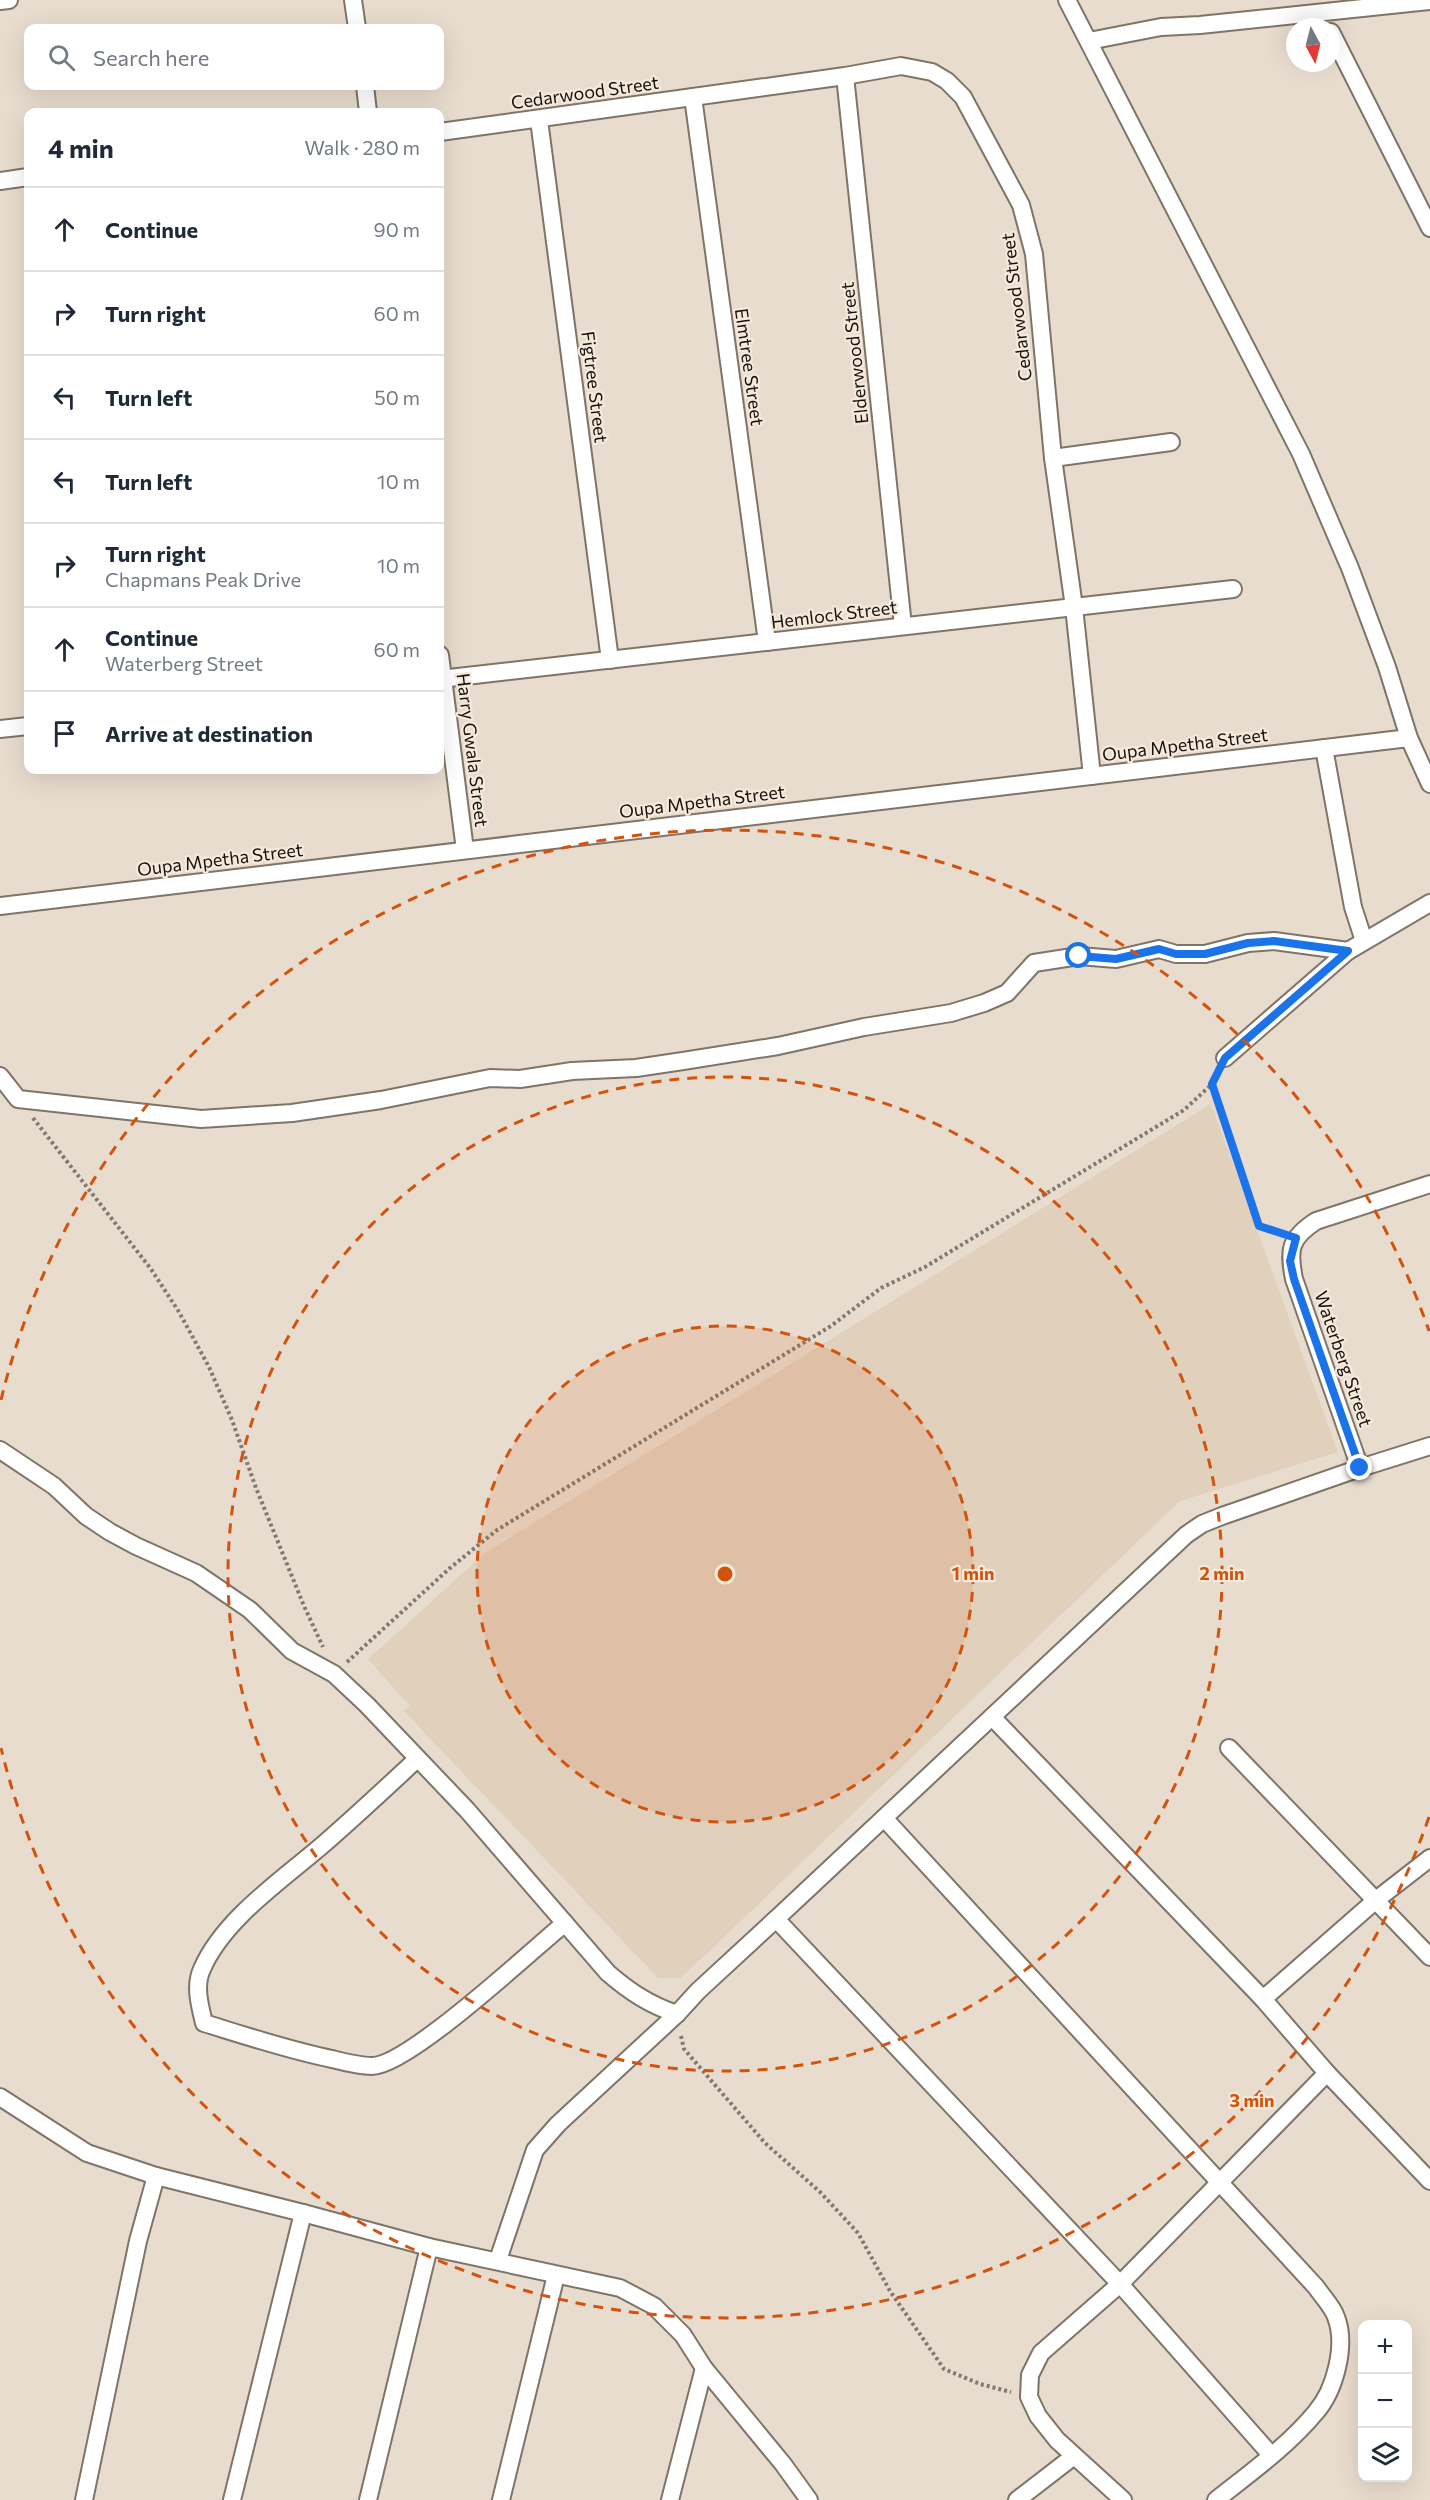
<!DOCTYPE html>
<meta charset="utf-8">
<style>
:root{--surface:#fff;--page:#f2f2f3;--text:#1f2937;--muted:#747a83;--line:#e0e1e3}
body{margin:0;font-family:Commissioner,sans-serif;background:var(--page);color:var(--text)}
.controls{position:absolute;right:18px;bottom:18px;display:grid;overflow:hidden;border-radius:12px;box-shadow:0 6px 24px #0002}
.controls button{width:54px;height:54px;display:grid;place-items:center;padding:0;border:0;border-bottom:2px solid var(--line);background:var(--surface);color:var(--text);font:30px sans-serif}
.compass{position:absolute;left:1286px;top:18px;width:54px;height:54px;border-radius:50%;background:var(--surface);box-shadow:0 6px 24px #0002;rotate:173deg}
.stop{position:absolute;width:18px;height:18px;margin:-14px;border:4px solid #1a73e8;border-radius:50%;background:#fff}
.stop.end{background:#1a73e8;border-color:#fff;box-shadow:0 2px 6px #0008}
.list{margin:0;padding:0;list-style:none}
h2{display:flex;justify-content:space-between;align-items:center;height:78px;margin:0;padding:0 24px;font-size:26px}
h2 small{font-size:20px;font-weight:400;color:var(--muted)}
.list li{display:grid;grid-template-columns:39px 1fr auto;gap:18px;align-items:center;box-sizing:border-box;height:84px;padding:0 24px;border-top:2px solid var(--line)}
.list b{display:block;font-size:22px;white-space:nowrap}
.list p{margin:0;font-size:20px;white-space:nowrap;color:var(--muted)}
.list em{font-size:20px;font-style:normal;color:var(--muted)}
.icon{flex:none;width:33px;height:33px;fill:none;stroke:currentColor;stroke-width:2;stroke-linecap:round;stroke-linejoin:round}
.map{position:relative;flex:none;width:1430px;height:2500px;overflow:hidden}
.search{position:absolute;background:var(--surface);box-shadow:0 6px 24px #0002;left:24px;top:24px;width:420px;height:66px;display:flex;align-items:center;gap:15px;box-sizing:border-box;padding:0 21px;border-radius:12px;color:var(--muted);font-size:22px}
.panel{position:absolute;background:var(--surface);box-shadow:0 6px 24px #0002;left:24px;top:108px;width:420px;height:666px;border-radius:12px}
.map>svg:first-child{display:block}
.built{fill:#e1d0bc}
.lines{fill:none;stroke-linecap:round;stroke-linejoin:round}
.street-casing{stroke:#7e7467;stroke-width:20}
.path{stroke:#817970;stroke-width:4;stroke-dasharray:3 3;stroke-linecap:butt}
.street{stroke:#fff;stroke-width:16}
.route{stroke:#1a73e8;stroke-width:8}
.ring{fill:none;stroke:#d3520c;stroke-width:3;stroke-dasharray:10 8}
.labels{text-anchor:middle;stroke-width:4.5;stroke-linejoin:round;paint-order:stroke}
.street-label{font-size:18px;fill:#15110c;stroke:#f5e9db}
.centre{fill:#d3520c;stroke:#f5e9db;stroke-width:3}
.ring-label{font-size:18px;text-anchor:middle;font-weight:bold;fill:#d3520c;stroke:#f5e9db;stroke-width:4.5;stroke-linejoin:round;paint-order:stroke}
</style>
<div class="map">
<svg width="1430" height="2500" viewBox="0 0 1430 2500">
<rect width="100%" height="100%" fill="#e8dcce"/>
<path class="built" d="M1211,1104l127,348 -158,49 -499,477h-23l-254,-267 6,-5 -42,-47 117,-106z"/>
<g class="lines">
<defs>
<g id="street">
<path d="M353,0l4,28"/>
<path d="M1067,0l234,454 49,114 37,99 22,71 21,46"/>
<path d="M0,1l9,-1"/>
<path d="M1331,32l99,196"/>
<path d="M1089,41l72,-14 39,-2 230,-24"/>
<path d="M845,76l58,550"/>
<path d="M365,86l3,26"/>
<path d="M693,97l74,545"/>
<path d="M539,120l71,540"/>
<path d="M440,132l405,-56 56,-10 31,6 15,9 16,16 58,108 13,49 19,204 21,149 18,169"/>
<path d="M0,181l28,-4"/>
<path d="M1053,458l118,-16"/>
<path d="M440,655l25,195"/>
<path d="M440,679l793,-90"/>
<path d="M0,729l28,-3"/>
<path d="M1324,748l29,159 11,34"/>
<path d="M0,906l1409,-168"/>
<path d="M1225,1058l123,-107 82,-48"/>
<path d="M0,1076l18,23 183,20 91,-6 89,-13 109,-22 30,1 52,-8 64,-3 47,-7 95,-15 86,-19 87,-14 33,-10 23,-10 27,-30 45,-7 37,3 43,-10 17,5h29l43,-11 26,-2 74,10"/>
<path d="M1430,1184l-114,37c-26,17 -28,28 -22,58l66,189 70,-22"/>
<path d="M0,1450l54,36 32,30 24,16 26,14 60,27 54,37 42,41 42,23 33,31 100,105 141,163c22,19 42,32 69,41l21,-23 78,-72"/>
<path d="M993,1718l270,281 64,74 103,108"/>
<path d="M1229,1748l201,209"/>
<path d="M417,1759c-30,28 -60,56 -91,83 -41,36 -102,76 -124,127 -8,17 -2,37 2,54 42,13 84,27 128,36 12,3 27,7 40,7 36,0 159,-115 193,-143"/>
<path d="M884,1818l432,469c6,9 17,20 20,30 11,28 -1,73 -20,95 -28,34 -66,61 -100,88"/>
<path d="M1263,1999l113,-99 54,-42"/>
<path d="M0,2097l87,56 69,23 147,37 -71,287"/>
<path d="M303,2213l126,34 191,41 34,18 29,29 21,33 79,96 26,36"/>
<path d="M498,2260l37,-110 23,-26 119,-110"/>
<path d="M1271,2455l-151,-171 -344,-365 410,-384 16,-11 20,-8 138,-48"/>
<path d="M84,2500l54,-259 18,-65"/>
<path d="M368,2500l61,-253"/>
<path d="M501,2500l55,-225"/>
<path d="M670,2500l34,-132"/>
<path d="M1017,2500l57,-44"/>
<path d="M1123,2500l-66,-60 -19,-24 -9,-19 1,-22 11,-22 79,-69 207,-211"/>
</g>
</defs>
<use href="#street" class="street-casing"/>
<g class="path">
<path d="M1212,1084l47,142 22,7"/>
<path d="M33,1118l118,151 28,43 30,55 23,53 24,68 48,118 19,41"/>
<path d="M347,1662l103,-94 47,-38 334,-204 50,-38 44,-21 259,-157 28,-26 5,-12"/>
<path d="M681,2036l3,13 81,94 56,50 37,40 32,58 54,78 36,15 31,8"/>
</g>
<use href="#street" class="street"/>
</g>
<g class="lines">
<path class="route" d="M1079,956l37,3 43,-10 17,5h29l43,-11 26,-2 74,10 -123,107 -13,26 47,142 37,12 -6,23 4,18 66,189"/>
</g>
<circle cx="725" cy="1574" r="248" fill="#d3520c" fill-opacity=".12"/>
<g class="ring">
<circle cx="725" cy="1574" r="248"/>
<circle cx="725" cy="1574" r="497"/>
<path d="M1429 1817A745 745 0 0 1 1 1748M1 1400A745 745 0 0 1 1429 1331"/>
</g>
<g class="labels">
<g class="street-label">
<text transform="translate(585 93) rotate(-8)" y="6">Cedarwood Street</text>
<text transform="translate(1017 307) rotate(-97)" y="6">Cedarwood Street</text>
<text transform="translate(855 353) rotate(-96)" y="6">Elderwood Street</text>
<text transform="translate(749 367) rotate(82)" y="6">Elmtree Street</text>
<text transform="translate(594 387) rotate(83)" y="6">Figtree Street</text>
<text transform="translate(834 615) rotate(-7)" y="6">Hemlock Street</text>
<text transform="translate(1185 745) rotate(-7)" y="6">Oupa Mpetha Street</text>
<text transform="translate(472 750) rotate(83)" y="6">Harry Gwala Street</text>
<text transform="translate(702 802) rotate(-7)" y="6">Oupa Mpetha Street</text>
<text transform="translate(220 860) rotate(-7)" y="6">Oupa Mpetha Street</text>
<text transform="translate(1343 1359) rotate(71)" y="6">Waterberg Street</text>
</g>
</g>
<circle cx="725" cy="1574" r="9" class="centre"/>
<g class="ring-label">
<text x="973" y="1580">1 min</text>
<text x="1222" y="1580">2 min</text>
<text x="1252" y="2107">3 min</text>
</g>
</svg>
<div class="controls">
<button>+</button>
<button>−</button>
<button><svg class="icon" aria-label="layers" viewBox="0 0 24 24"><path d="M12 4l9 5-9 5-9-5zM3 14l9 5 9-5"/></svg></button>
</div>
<svg class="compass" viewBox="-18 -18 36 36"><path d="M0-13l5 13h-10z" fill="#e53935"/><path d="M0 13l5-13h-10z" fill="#747a83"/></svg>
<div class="stop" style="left:1079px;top:956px"></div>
<div class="stop end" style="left:1360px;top:1468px"></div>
<div class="search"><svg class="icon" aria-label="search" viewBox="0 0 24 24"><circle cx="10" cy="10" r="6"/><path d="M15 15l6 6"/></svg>Search here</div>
<section class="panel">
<h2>4 min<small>Walk · 280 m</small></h2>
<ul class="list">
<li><svg class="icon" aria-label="ahead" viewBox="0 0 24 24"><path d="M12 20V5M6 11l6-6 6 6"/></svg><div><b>Continue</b></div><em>90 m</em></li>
<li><svg class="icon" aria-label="right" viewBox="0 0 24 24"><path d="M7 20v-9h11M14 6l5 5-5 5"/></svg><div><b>Turn right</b></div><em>60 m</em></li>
<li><svg class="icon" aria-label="left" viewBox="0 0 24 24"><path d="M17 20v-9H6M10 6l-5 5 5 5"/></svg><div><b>Turn left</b></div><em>50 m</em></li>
<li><svg class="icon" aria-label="left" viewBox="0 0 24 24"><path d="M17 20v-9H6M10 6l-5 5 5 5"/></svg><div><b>Turn left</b></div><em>10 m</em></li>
<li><svg class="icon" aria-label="right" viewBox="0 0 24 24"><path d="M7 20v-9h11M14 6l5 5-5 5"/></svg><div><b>Turn right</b><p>Chapmans Peak Drive</p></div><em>10 m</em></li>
<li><svg class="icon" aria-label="ahead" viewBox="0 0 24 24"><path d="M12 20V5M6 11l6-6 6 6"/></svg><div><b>Continue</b><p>Waterberg Street</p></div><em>60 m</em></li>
<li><svg class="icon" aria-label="arrive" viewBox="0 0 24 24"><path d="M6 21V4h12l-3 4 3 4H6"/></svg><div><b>Arrive at destination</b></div></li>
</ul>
</section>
</div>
